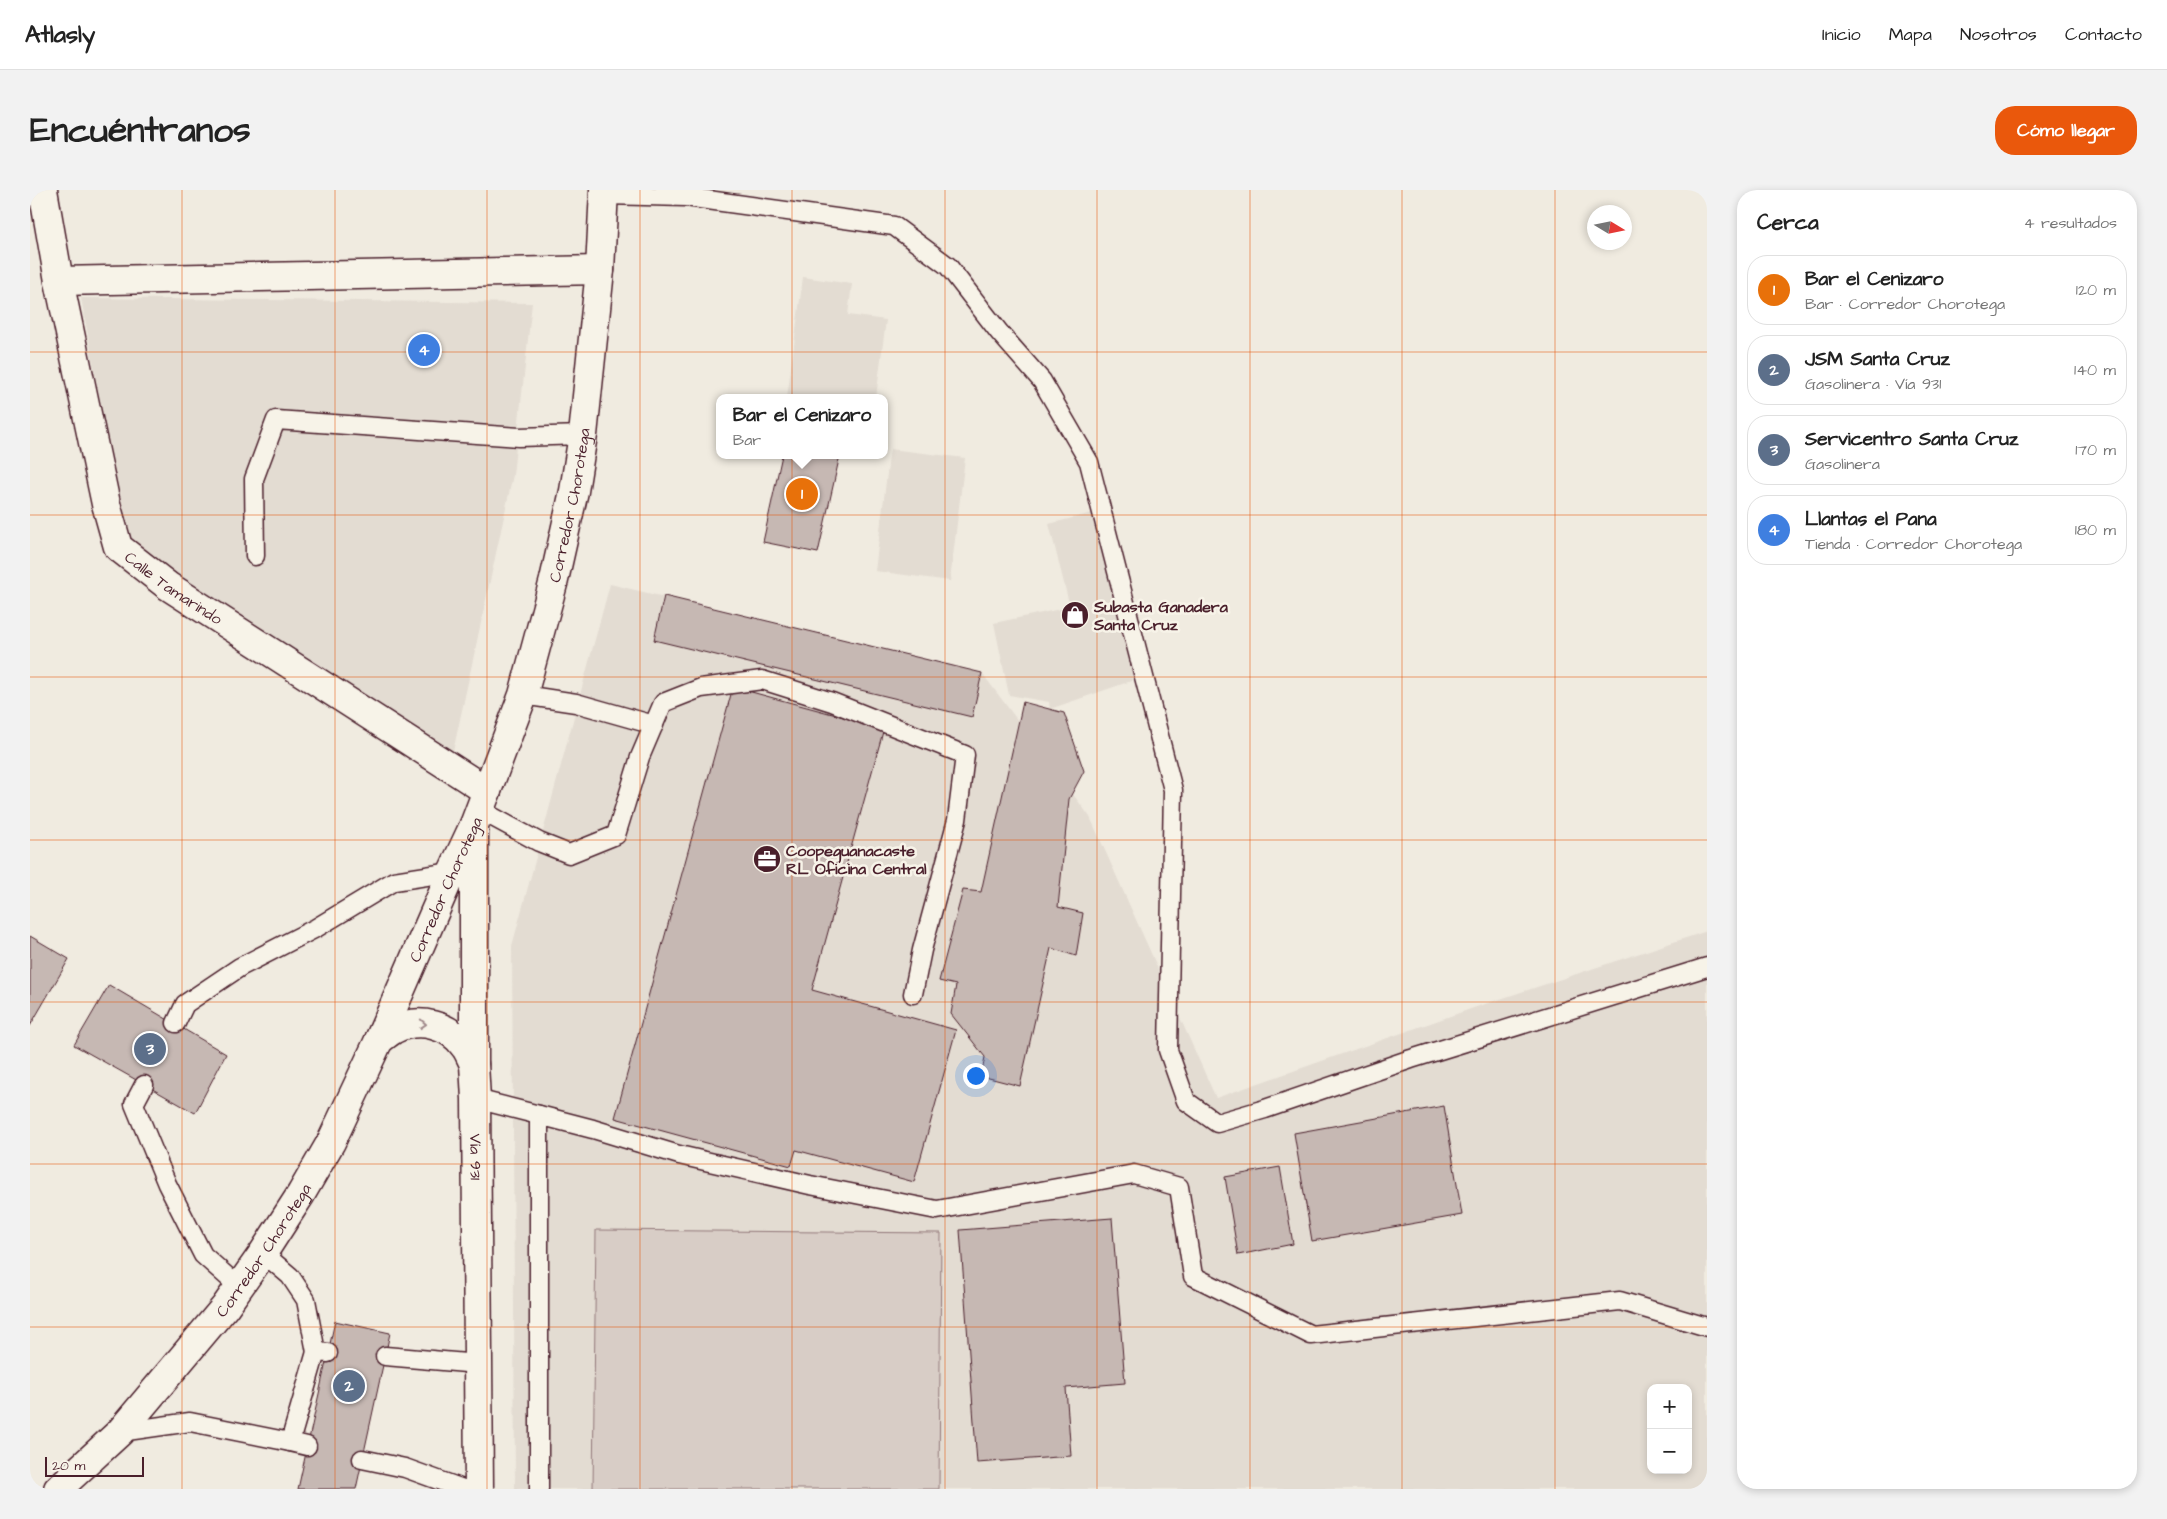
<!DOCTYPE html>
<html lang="es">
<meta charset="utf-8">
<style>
:root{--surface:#fff;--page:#f2f2f2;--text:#222;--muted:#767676;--line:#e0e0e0;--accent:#ea580c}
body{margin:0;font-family:"Architects Daughter",sans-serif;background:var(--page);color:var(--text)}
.controls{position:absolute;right:15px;bottom:15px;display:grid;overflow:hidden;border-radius:10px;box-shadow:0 2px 8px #0003}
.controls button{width:45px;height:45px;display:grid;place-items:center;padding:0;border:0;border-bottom:1px solid var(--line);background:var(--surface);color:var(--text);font:25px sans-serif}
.compass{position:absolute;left:1557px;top:15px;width:45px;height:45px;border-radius:50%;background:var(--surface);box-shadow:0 2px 8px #0003;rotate:100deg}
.scale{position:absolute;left:15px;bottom:12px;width:99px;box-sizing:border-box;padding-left:5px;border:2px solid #4a1f2b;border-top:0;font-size:14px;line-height:18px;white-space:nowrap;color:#4a1f2b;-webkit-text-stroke:4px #f7f3e8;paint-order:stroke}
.you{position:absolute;left:945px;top:885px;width:18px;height:18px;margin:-12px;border:4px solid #fff;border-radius:50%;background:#1a73e8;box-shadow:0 0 0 8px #1a73e833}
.badge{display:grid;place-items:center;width:32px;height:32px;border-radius:50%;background:var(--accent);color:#fff;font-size:16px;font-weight:700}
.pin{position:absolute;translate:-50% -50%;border:2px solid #fff;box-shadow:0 1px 5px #0006}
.popup{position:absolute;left:686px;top:204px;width:172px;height:65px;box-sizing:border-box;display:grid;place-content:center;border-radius:10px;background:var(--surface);filter:drop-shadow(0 1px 4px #0005);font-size:16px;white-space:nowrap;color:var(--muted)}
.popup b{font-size:19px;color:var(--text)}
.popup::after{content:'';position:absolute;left:50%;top:100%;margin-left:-10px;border:10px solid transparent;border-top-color:var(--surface)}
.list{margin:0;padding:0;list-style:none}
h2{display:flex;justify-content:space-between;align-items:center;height:65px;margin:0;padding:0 20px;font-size:21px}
h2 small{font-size:16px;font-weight:400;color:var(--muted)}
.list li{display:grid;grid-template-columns:32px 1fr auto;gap:15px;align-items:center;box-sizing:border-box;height:70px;margin:0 10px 10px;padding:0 10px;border:1px solid var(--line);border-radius:20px}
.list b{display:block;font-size:19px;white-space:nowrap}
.list p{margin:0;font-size:16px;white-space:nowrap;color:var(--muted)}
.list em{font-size:16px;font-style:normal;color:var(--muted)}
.map{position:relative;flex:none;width:1677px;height:1299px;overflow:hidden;border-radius:20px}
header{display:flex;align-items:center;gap:30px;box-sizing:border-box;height:70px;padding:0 25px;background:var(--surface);border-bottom:1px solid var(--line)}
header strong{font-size:24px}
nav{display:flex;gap:28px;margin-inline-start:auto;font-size:18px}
.intro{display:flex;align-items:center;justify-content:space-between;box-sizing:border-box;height:120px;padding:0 30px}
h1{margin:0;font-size:35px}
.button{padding:12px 22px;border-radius:20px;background:var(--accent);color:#fff;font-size:18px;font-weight:700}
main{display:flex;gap:30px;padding:0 30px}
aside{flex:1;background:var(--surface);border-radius:20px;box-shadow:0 2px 8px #0003}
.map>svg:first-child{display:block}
.built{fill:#e3dcd2;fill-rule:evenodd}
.green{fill:#d8cdc6;stroke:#917678}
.building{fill:#c6b8b3;stroke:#4a1f2b}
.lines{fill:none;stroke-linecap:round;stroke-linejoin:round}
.lane-casing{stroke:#4a1f2b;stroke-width:21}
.street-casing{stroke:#4a1f2b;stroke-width:31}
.secondary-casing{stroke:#4a1f2b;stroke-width:31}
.primary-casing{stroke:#4a1f2b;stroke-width:31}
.lane{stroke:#f7f3e8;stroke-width:18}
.street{stroke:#f7f3e8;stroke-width:28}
.secondary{stroke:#f7f3e8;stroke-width:28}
.primary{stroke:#f7f3e8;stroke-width:28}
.oneway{stroke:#a0898a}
.grid{fill:none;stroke:#e8590c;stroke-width:1;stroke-opacity:0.55}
.labels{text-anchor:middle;stroke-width:5;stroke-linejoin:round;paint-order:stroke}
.street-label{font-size:16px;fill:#4a1f2b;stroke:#f7f3e8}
.poi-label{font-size:16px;font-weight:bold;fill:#4a1f2b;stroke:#f7f3e8;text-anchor:start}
</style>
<header>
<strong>Atlasly</strong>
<nav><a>Inicio</a><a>Mapa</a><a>Nosotros</a><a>Contacto</a></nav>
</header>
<div class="intro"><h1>Encuéntranos</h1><a class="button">Cómo llegar</a></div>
<main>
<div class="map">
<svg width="1677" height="1299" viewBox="0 0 1677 1299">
<rect width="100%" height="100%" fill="#f0ebe0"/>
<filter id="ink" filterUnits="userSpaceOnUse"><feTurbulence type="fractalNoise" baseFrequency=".02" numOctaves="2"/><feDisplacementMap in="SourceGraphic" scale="10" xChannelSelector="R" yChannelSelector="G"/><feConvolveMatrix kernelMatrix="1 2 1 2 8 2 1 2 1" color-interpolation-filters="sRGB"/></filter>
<g filter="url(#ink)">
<g class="built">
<path d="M773,87l49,7 -4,31 38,5 -10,78h-89z"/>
<path d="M51,108l451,5 -19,172 -62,286 -324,-212z"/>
<path d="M860,259l75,9 -15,123 -75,-10z"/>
<path d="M1062,323l42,167 -84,29 -1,-7 -40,-7 -15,-72 76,-16 -21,-83z"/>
<path d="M580,394l372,89 108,144 126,281 266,-93 225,-74v558h-1192l-3,-543zM1621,1198h37v82h-37z"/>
</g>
<path class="green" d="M566,1040l345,3 -2,256h-346z"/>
<g class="building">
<path d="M752,265h58l-22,98 -55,-11z"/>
<path d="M634,406l318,77 -10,44 -318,-77z"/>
<path d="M703,497l151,41 -72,262 144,40 -42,152 -118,-32 -5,16 -176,-48z"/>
<path d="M993,512l41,11 20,58 -15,28 -11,108 25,6 -7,43 -25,-8 -31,138 -39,-10 4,-19 -34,-43 5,-29 -17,-4 24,-91 18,2z"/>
<path d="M0,746l39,23 -39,67z"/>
<path d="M79,795l117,69 -31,59 -121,-68z"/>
<path d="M1414,916l18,109 -150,26 -18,-108z"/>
<path d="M1250,977l13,77 -55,11 -13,-78z"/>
<path d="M1082,1028l13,165 -59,5 5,68 -94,7 -17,-233z"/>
<path d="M305,1131l55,12 -34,156h-58z"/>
</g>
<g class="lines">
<defs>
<g id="lane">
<path d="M574,5l82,2 208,29 54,40 51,66 43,49 47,81 84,328 -5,260 18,51 31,22 48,-14 146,-50 296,-92"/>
<path d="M225,366l-1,-77 22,-59 243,17 64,-2"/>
<path d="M493,505l53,8 78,22"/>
<path d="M450,620l59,32 30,12 47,-19 24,-78 23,-54 38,-15 61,-8 70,22 133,53 -8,65 -35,130 -9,44"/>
<path d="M146,833l9,-19 55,-37 76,-39 78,-47 58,-9"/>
<path d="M114,895l-10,19 33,80 36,71 36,32"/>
<path d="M446,909l63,16v374"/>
<path d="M509,925l54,14 86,26 131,30 127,25 197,-36 45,13 14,89 118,59 309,-34 87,26"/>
<path d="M233,1063l27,23 16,24 10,52"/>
<path d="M355,1166l93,8"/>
<path d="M90,1242l70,-10 100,20"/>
<path d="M277,1256l-17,-4 26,-90 12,1"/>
<path d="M332,1269l43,9 58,21"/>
</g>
<g id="street">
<path id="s1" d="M13,0l16,91 47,223 12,43 50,39 319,205"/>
<path d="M29,91l541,-11"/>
</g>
<g id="secondary">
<path id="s2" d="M444,635v239l2,35 3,390"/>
</g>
<g id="primary">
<path d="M349,850c5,-3 11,-9 16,-11 24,-12 55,-4 70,18 4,5 6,12 9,17"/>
<path id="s3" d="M28,1299l62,-57 105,-125 38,-54 38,-59 30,-52 48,-102 73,-168 22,-47 49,-130 31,-115 20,-89 9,-56 17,-165 4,-80"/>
</g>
</defs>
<use href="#lane" class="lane-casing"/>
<use href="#street" class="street-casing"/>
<use href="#secondary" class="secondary-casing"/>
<use href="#primary" class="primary-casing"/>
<use href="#lane" class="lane"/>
<use href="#street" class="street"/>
<use href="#secondary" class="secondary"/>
<use href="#primary" class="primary"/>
</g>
<defs><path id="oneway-chevron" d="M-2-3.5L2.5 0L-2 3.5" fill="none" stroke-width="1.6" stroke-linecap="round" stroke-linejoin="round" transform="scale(1.25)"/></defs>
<use class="oneway" href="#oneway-chevron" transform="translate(393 834) rotate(4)"/>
</g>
<path class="grid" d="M152,0v1299M305,0v1299M457,0v1299M610,0v1299M762,0v1299M915,0v1299M1067,0v1299M1220,0v1299M1372,0v1299M1525,0v1299M0,162h1677M0,325h1677M0,487h1677M0,650h1677M0,812h1677M0,974h1677M0,1137h1677"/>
<defs>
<symbol id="shop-disc" viewBox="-11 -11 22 22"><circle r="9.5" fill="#4a1f2b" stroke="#f7f3e8"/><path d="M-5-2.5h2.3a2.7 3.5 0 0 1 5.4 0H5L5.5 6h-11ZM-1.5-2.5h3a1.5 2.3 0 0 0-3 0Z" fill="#fff"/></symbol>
<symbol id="office-disc" viewBox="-11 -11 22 22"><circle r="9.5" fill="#4a1f2b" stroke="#f7f3e8"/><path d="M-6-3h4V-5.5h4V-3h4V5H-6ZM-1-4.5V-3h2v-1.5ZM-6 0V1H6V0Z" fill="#fff"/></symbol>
</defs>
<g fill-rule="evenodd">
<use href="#shop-disc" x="1029" y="409" width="32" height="32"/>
<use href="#office-disc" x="721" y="653" width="32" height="32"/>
</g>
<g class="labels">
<g class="street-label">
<text dy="6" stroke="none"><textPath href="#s3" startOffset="1126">Corredor Chorotega</textPath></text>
<text dy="6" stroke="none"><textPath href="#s1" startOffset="434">Calle Tamarindo</textPath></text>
<text dy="6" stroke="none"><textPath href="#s3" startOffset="721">Corredor Chorotega</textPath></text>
<text dy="6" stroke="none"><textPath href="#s2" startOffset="332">Vía 931</textPath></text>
<text dy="6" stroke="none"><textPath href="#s3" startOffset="316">Corredor Chorotega</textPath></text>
</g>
<g class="poi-label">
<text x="1064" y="422">Subasta Ganadera<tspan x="1064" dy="18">Santa Cruz</tspan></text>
<text x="756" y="666">Coopeguanacaste<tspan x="756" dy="18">RL Oficina Central</tspan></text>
</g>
</g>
</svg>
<div class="controls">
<button>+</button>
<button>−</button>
</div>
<svg class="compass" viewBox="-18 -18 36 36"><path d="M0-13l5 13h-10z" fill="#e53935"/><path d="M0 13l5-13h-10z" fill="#767676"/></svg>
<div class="scale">20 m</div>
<div class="you"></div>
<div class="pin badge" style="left:772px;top:304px;background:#e8710a">1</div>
<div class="popup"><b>Bar el Cenizaro</b>Bar</div>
<div class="pin badge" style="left:319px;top:1196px;background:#5c6f8a">2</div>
<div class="pin badge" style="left:120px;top:859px;background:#5c6f8a">3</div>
<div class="pin badge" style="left:394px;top:160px;background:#3f7fe0">4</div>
</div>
<aside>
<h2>Cerca<small>4 resultados</small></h2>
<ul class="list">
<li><span class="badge" style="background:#e8710a">1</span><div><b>Bar el Cenizaro</b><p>Bar · Corredor Chorotega</p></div><em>120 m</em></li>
<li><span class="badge" style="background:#5c6f8a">2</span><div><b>JSM Santa Cruz</b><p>Gasolinera · Vía 931</p></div><em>140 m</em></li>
<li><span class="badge" style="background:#5c6f8a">3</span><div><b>Servicentro Santa Cruz</b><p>Gasolinera</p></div><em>170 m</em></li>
<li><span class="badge" style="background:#3f7fe0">4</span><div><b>Llantas el Pana</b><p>Tienda · Corredor Chorotega</p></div><em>180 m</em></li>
</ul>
</aside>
</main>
